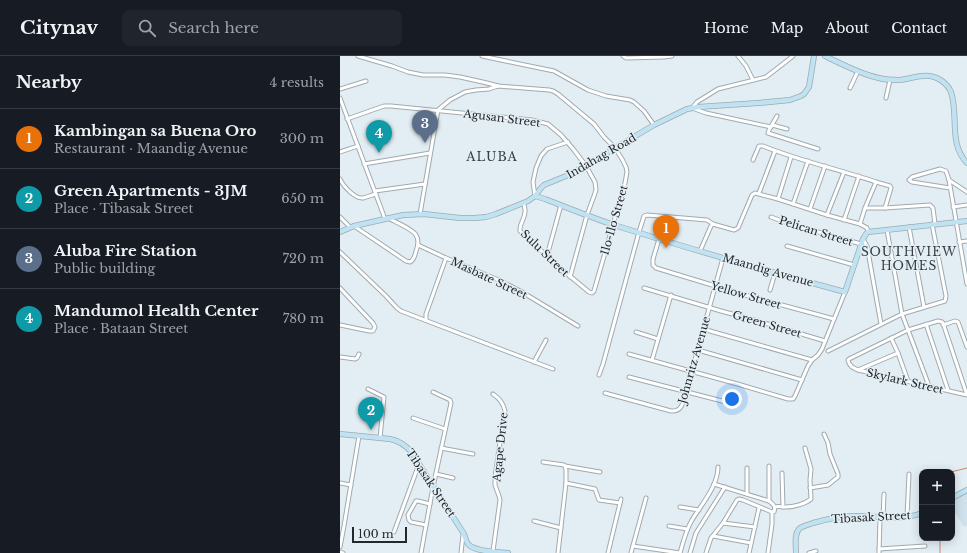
<!DOCTYPE html>
<meta charset="utf-8">
<style>
:root{--surface:#171b24;--page:#20242c;--text:#f1f3f6;--muted:#9ea1a6;--line:#363941;--accent:#b45309}
body{margin:0;font-family:"Libre Baskerville",serif;background:var(--page);color:var(--text)}
.controls{position:absolute;right:12px;bottom:12px;display:grid;overflow:hidden;border-radius:8px;box-shadow:0 2px 10px #0003}
.controls button{width:36px;height:36px;display:grid;place-items:center;padding:0;border:0;border-bottom:1px solid var(--line);background:var(--surface);color:var(--text);font:20px sans-serif}
.scale{position:absolute;left:12px;bottom:10px;width:55px;box-sizing:border-box;padding-left:4px;border:2px solid #24282a;border-top:0;font-size:11px;line-height:14px;white-space:nowrap;color:#24282a;-webkit-text-stroke:3px #e3eef4;paint-order:stroke}
.you{position:absolute;left:392px;top:343px;width:14px;height:14px;margin:-10px;border:3px solid #fff;border-radius:50%;background:#1a73e8;box-shadow:0 0 0 6px #1a73e833}
.badge{display:grid;place-items:center;width:26px;height:26px;border-radius:50%;background:var(--accent);color:#fff;font-size:13px;font-weight:700}
.pin{position:absolute;translate:-50% -33px;filter:drop-shadow(0 1px 2px #0008)}
.pin::after{content:'';position:absolute;top:21px;width:14px;height:12px;background:inherit;clip-path:polygon(0 0,100% 0,50% 100%)}
.list{margin:0;padding:0;list-style:none}
h2{display:flex;justify-content:space-between;align-items:center;height:52px;margin:0;padding:0 16px;font-size:17px}
h2 small{font-size:13px;font-weight:400;color:var(--muted)}
.list li{display:grid;grid-template-columns:26px 1fr auto;gap:12px;align-items:center;box-sizing:border-box;height:60px;padding:0 16px;border-top:1px solid var(--line)}
.list b{display:block;font-size:15px;white-space:nowrap}
.list p{margin:0;font-size:13px;white-space:nowrap;color:var(--muted)}
.list em{font-size:13px;font-style:normal;color:var(--muted)}
.icon{flex:none;width:22px;height:22px;fill:none;stroke:currentColor;stroke-width:2;stroke-linecap:round;stroke-linejoin:round}
.map{position:relative;flex:none;width:627px;height:497px;overflow:hidden}
header{display:flex;align-items:center;gap:24px;box-sizing:border-box;height:56px;padding:0 20px;background:var(--surface);border-bottom:1px solid var(--line)}
header strong{font-size:19px}
nav{display:flex;gap:22px;margin-inline-start:auto;font-size:14px}
.search{width:280px;height:36px;background:var(--page);display:flex;align-items:center;gap:10px;box-sizing:border-box;padding:0 14px;border-radius:8px;color:var(--muted);font-size:15px}
main{display:flex}
aside{flex:1;background:var(--surface)}
.map>svg:first-child{display:block}
.built{fill:#d0e1eb}
.lines{fill:none;stroke-linecap:round;stroke-linejoin:round}
.stream{stroke:#cc8664;stroke-width:1}
.street-casing{stroke:#a0aaaf;stroke-width:5}
.secondary-casing{stroke:#a0aaaf;stroke-width:6}
.street{stroke:#fff;stroke-width:3}
.secondary{stroke:#bfe3f3;stroke-width:4.5}
.labels{text-anchor:middle;stroke-width:3;stroke-linejoin:round;paint-order:stroke}
.street-label{font-size:11px;fill:#24282a;stroke:#e3eef4}
.neighbourhood-label{font-size:12px;letter-spacing:1px;fill:#373f44;stroke:#e3eef4}
</style>
<header>
<strong>Citynav</strong>
<div class="search"><svg class="icon" aria-label="search" viewBox="0 0 24 24"><circle cx="10" cy="10" r="6"/><path d="M15 15l6 6"/></svg>Search here</div>
<nav><a>Home</a><a>Map</a><a>About</a><a>Contact</a></nav>
</header>
<main>
<aside>
<h2>Nearby<small>4 results</small></h2>
<ul class="list">
<li><span class="badge" style="background:#e8710a">1</span><div><b>Kambingan sa Buena Oro</b><p>Restaurant · Maandig Avenue</p></div><em>300 m</em></li>
<li><span class="badge" style="background:#0f9aa8">2</span><div><b>Green Apartments - 3JM</b><p>Place · Tibasak Street</p></div><em>650 m</em></li>
<li><span class="badge" style="background:#5c6f8a">3</span><div><b>Aluba Fire Station</b><p>Public building</p></div><em>720 m</em></li>
<li><span class="badge" style="background:#0f9aa8">4</span><div><b>Mandumol Health Center</b><p>Place · Bataan Street</p></div><em>780 m</em></li>
</ul>
</aside>
<div class="map">
<svg width="627" height="497" viewBox="0 0 627 497">
<rect width="100%" height="100%" fill="#e3eef4"/>
<path class="built" d="M627,437v32l-3,2 -12,-19v-6z"/>
<g class="lines">
<g class="stream">
<path d="M611,416l16,-4"/>
<path d="M600,497v-15"/>
</g>
<defs>
<g id="street">
<path d="M18,0l34,10 16,6 15,3h22l15,2 27,6 11,3"/>
<path d="M142,0l67,14 5,1 34,19 18,6 24,4 4,2 10,9 10,14"/>
<path d="M283,0l3,2 38,-1 8,-1"/>
<path d="M398,0l8,10 7,14"/>
<path d="M510,32l8,-17"/>
<path d="M0,33l26,-8"/>
<path d="M0,42l45,121"/>
<path d="M546,42l4,-18"/>
<path d="M437,60l-8,14 -1,3 50,16"/>
<path d="M7,63l37,-13h7l141,14 16,4 13,11 13,15 12,16 9,16 1,8 -2,6 -7,19 -17,62"/>
<path d="M432,69l15,4"/>
<path d="M431,71l-65,-14 -14,-5 5,-6 21,-13 48,-12 13,-10 14,-11"/>
<path d="M0,96l18,-6"/>
<path d="M413,104l6,-14h4c37,15 75,23 113,36l-11,26 -5,16"/>
<path d="M24,108l66,-11"/>
<path d="M0,123c3,7 15,20 23,19 4,-1 9,-3 13,-4"/>
<path d="M609,124l18,12"/>
<path d="M536,126l14,4 1,2 -6,20"/>
<path d="M610,132l-38,-6 -3,-2 3,-3 28,-8 6,2 3,9 18,104"/>
<path d="M35,135l50,-7"/>
<path d="M419,137l16,-42"/>
<path d="M195,140l-2,-14 3,-14 5,-12 6,-7 21,-7"/>
<path d="M438,143l13,-42"/>
<path d="M453,148l15,-43"/>
<path d="M613,151l14,-2"/>
<path d="M525,152h20l45,-3 3,3 2,16"/>
<path d="M470,153l15,-43"/>
<path d="M80,158l18,-104 12,-10 15,-8 11,-2 13,-1 9,-3 51,4 4,1 5,3 36,30 10,13 11,11 7,11 4,8 1,5 -2,11 -31,108 -2,2 -3,-1 -36,-30 -6,-6 -27,-25c-1,-8 6,-13 5,-21 0,-1 -1,-6 -1,-7"/>
<path d="M487,159l17,-43"/>
<path d="M0,161l10,10"/>
<path d="M431,161l22,8 68,19"/>
<path d="M504,164l15,-44"/>
<path d="M14,170l52,35 4,1c4,-2 5,-6 6,-11 2,-5 3,-11 0,-16 -3,-6 -21,-13 -28,-17"/>
<path d="M569,171l15,80"/>
<path d="M547,174l15,84 27,72"/>
<path d="M319,183l-6,20v6l3,3 89,27 89,24"/>
<path d="M523,183l4,7 14,78"/>
<path d="M619,186l8,-1"/>
<path d="M78,189l28,13 55,23 21,11 56,34"/>
<path d="M447,190l67,19"/>
<path d="M360,195l11,-25 2,-2 21,6 4,-2 14,-33 3,-2 23,6 49,16 33,9 7,4 1,4"/>
<path d="M0,196l46,44 11,12 4,3 152,58"/>
<path d="M207,200l14,-51"/>
<path d="M0,232l33,35 2,4 -2,4h-4l-29,-6"/>
<path d="M304,232l77,23 37,10 67,20"/>
<path d="M430,234l5,-17"/>
<path d="M86,264v-6l20,-56"/>
<path d="M598,265l4,1 1,1 24,72 -109,-25c-5,-2 -9,-4 -10,-10l1,-1 59,-29z"/>
<path d="M586,268l22,66"/>
<path d="M603,269l12,-4 3,1 9,25"/>
<path d="M363,273l109,31"/>
<path d="M296,276l22,7"/>
<path d="M551,282l7,15 10,28"/>
<path d="M358,294l104,30"/>
<path d="M488,295l74,-37 43,-13 1,-5 -14,-72"/>
<path d="M289,298l112,31 47,14h5l2,-3 13,-30 4,-6 6,-5 4,-6 23,-57"/>
<path d="M0,301l15,2 2,-1 2,-4"/>
<path d="M312,304l19,-65"/>
<path d="M194,306l12,-22"/>
<path d="M518,314l40,-17"/>
<path d="M259,319l4,-11 36,-132 5,-16 3,-1 60,5 6,4"/>
<path d="M289,321l97,25"/>
<path d="M28,333l16,8 -4,41"/>
<path d="M265,337l66,18c12,1 12,-10 15,-19l37,-134"/>
<path d="M153,338c7,5 10,9 12,17l-6,38 -4,28v8l4,11 1,4 -7,51"/>
<path d="M73,362l32,11"/>
<path d="M101,392l32,6"/>
<path d="M203,406l21,3 1,1 1,4v13l-8,70"/>
<path d="M225,410l35,6"/>
<path d="M442,417l1,34"/>
<path d="M96,418l17,4"/>
<path d="M0,427l11,2"/>
<path d="M226,427l29,6 4,11 21,3"/>
<path d="M374,428l55,17"/>
<path d="M470,432l18,-3 10,-8v-3l-8,-20 -2,-11 -4,-9"/>
<path d="M407,438v-26"/>
<path d="M340,451l19,3"/>
<path d="M435,451c4,-1 6,0 10,0 9,0 20,-3 26,-8l-1,-19 1,-11 -6,-21"/>
<path d="M567,461l2,-43"/>
<path d="M543,462l1,-24"/>
<path d="M194,465l27,7"/>
<path d="M383,467l32,4"/>
<path d="M86,469l-15,-3 -2,-2 -1,-5 8,-14h2l12,3"/>
<path d="M329,470l18,3"/>
<path d="M54,476l25,-68"/>
<path d="M373,480l38,7"/>
<path d="M293,490l47,7"/>
<path d="M0,491l4,-21 15,-90"/>
<path d="M539,493l46,-3"/>
<path d="M0,496l3,1"/>
<path d="M81,497l12,-66 18,-84 -1,-3 -2,-1 -15,-7"/>
<path d="M121,497l2,-18"/>
<path d="M268,497l13,-54"/>
<path d="M291,497l15,-55"/>
<path d="M340,497c3,-11 6,-23 12,-33 9,-15 26,-34 26,-53"/>
<path d="M350,497l6,-20 29,-46"/>
<path d="M366,497l5,-15 12,-15 14,-23 2,-1 4,1 29,12"/>
<path d="M409,497l10,-45"/>
<path d="M428,497l4,-29v-12h2c2,-6 -1,-8 -5,-11v-35"/>
<path d="M469,497l7,-2"/>
<path d="M539,497l1,-35"/>
</g>
<g id="secondary">
<path d="M485,0c17,8 35,18 54,22 7,2 14,2 21,2 15,-2 28,-9 42,1 4,3 7,6 9,11 8,24 -3,51 16,71"/>
<path d="M195,140l10,3c23,9 45,18 69,26 76,24 153,46 231,67l18,-53 3,-5 2,-2 99,-11"/>
<path d="M0,176l14,-6 49,-11 21,-1 36,4h15l11,-1 10,-3 32,-13 7,-5 6,-8 3,-3 22,-9 20,-10 29,-18 39,-23 33,-16 11,-2 60,-4 32,-3 11,-4 3,-2 5,-7 5,-31"/>
<path d="M0,378l50,5c10,2 16,6 22,14l52,81c1,3 2,8 5,11 8,7 29,7 39,8"/>
<path d="M612,442l15,-8"/>
<path d="M456,497c0,-7 -2,-18 3,-24 3,-3 9,-4 14,-6 14,-4 27,-7 42,-7 22,0 46,5 67,-3"/>
</g>
</defs>
<use href="#street" class="street-casing"/>
<use href="#secondary" class="secondary-casing"/>
<use href="#street" class="street"/>
<use href="#secondary" class="secondary"/>
</g>
<g class="labels">
<g class="street-label">
<text transform="translate(162 62) rotate(7)" y="4">Agusan Street</text>
<text transform="translate(261 100) rotate(-30)" y="4">Indahag Road</text>
<text transform="translate(274 164) rotate(-74)" y="4">Ilo-Ilo Street</text>
<text transform="translate(476 175) rotate(17)" y="4">Pelican Street</text>
<text transform="translate(205 197) rotate(44)" y="4">Sulu Street</text>
<text transform="translate(428 214) rotate(16)" y="4">Maandig Avenue</text>
<text transform="translate(149 222) rotate(25)" y="4">Masbate Street</text>
<text transform="translate(406 239) rotate(16)" y="4">Yellow Street</text>
<text transform="translate(427 268) rotate(16)" y="4">Green Street</text>
<text transform="translate(354 304) rotate(-74)" y="4">Johnritz Avenue</text>
<text transform="translate(565 325) rotate(13)" y="4">Skylark Street</text>
<text transform="translate(160 391) rotate(-84)" y="4">Agape Drive</text>
<text transform="translate(91 427) rotate(56)" y="4">Tibasak Street</text>
<text transform="translate(531 461) rotate(-3)" y="4">Tibasak Street</text>
</g>
<g class="neighbourhood-label">
<text x="152" y="105">ALUBA</text>
<text x="569" y="200">SOUTHVIEW<tspan x="569" dy="14">HOMES</tspan></text>
</g>
</g>
</svg>
<div class="controls">
<button>+</button>
<button>−</button>
</div>
<div class="scale">100 m</div>
<div class="you"></div>
<div class="pin badge" style="left:326px;top:192px;background:#e8710a">1</div>
<div class="pin badge" style="left:31px;top:374px;background:#0f9aa8">2</div>
<div class="pin badge" style="left:85px;top:87px;background:#5c6f8a">3</div>
<div class="pin badge" style="left:39px;top:97px;background:#0f9aa8">4</div>
</div>
</main>
